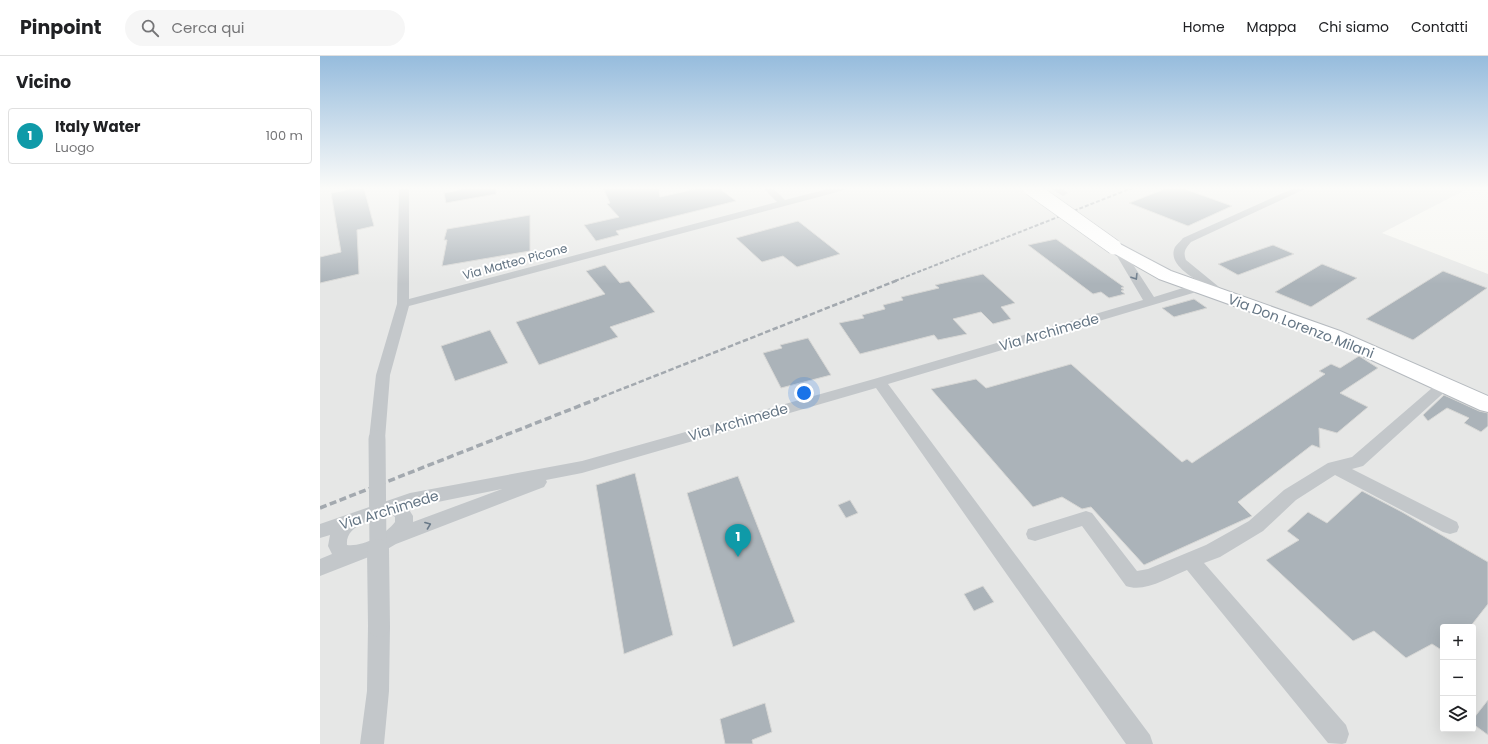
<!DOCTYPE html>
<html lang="it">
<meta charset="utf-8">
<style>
:root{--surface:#fff;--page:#f6f6f6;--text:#202124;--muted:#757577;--line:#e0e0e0;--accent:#e45524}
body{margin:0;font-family:Poppins,sans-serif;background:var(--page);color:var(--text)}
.controls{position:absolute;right:12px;bottom:12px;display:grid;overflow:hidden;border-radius:4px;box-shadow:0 4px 16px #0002}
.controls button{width:36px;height:36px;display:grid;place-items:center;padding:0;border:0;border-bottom:1px solid var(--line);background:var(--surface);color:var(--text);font:20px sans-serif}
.you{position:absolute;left:484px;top:337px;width:14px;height:14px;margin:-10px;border:3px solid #fff;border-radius:50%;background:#1a73e8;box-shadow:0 0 0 6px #1a73e833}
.badge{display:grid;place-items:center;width:26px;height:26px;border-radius:50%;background:var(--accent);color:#fff;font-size:13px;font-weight:700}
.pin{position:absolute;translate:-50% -33px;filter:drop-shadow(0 1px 2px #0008)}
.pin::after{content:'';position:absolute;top:21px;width:14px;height:12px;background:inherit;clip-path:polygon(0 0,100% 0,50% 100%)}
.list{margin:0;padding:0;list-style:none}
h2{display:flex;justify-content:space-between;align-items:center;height:52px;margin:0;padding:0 16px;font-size:17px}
h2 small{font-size:13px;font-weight:400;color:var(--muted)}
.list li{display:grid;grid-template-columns:26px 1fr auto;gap:12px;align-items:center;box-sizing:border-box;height:56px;margin:0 8px 8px;padding:0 8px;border:1px solid var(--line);border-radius:4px}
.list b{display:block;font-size:15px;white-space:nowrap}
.list p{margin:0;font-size:13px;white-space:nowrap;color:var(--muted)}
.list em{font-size:13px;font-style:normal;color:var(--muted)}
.icon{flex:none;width:22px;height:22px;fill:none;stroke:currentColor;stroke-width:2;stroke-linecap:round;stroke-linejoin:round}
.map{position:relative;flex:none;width:1168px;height:688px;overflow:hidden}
header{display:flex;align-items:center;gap:24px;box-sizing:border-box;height:56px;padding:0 20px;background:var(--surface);border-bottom:1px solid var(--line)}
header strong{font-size:19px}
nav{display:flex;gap:22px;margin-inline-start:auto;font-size:14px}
.search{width:280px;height:36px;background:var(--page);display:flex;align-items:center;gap:10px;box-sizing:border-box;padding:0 14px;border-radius:22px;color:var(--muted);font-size:15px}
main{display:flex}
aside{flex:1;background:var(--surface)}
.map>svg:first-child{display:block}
.built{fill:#e6e7e6;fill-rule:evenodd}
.building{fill:#abb3b9;stroke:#d7d7d5}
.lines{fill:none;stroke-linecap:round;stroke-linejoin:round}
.secondary-casing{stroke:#b5babf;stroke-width:2}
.street{fill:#c3c7ca;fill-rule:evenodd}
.secondary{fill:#fff;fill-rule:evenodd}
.rail-far2{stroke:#a3a9af;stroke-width:2;stroke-dasharray:4 2;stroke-linecap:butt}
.rail-far1{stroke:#a3a9af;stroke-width:2.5;stroke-dasharray:5.5 2.5;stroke-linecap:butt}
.rail{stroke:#a3a9af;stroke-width:3.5;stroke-dasharray:7 3.5;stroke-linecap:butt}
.secondary-bridge-casing{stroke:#b5babf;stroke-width:16;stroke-linecap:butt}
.street-bridge-far1{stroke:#c3c7ca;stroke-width:17}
.street-bridge{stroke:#c3c7ca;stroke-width:22}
.secondary-bridge{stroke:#fff;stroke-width:15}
.oneway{stroke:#697988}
.labels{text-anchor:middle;stroke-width:4;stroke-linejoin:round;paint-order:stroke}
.far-street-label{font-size:12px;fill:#647584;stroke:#fff}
.street-label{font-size:14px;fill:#647584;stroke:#fff}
</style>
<header>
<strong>Pinpoint</strong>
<div class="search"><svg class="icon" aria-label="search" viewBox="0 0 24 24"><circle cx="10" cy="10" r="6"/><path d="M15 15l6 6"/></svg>Cerca qui</div>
<nav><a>Home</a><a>Mappa</a><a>Chi siamo</a><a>Contatti</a></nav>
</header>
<main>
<aside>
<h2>Vicino<small></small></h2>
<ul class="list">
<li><span class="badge" style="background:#0f9aa8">1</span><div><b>Italy Water</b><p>Luogo</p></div><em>100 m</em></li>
</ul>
</aside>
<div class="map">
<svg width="1168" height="688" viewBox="0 0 1168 688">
<rect width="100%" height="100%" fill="#f6f6f2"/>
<path class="built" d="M0,132h1149l-87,45 106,41v470h-1168zM1123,571h30v102h-30z"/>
<g class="building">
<path d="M37,132h7l10,38 -17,4 2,44 -39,9v-26l21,-5 -10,-59z"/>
<path d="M149,132h27v6l-50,9 -2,-10z"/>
<path d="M283,132h56l1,9 39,-9h20l17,13 -120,30 3,4 -23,6 -12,-16 35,-8 -12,-13 3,-1z"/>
<path d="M847,132h15l50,18 -44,20 -59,-23z"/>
<path d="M210,159v36l-88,15 5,-26h-3l3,-11z"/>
<path d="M478,165l42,33 -43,13 -14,-11 -21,6 -26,-24z"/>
<path d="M736,183l68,48 -3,1 3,2 -3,1 4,3 -16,4 -8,-6 -8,2 -65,-49z"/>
<path d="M953,189l21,9 -56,21 -20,-11z"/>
<path d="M1002,208l35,14 -46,29 -36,-15z"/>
<path d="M285,209l15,18 9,-2 26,31 -45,15 8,10 -79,28 -23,-43 89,-28 -19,-23z"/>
<path d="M1123,215l44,17 -74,52 -47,-21z"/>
<path d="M663,218l32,29 -14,4 10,12 -18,5 -12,-12 -28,7 14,15 -29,6 -4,-5 -74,19 -21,-31 25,-5 -2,-3 23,-6 -2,-4 20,-5 -2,-3 38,-9 -4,-3z"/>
<path d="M874,243l13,9 -33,9 -12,-9z"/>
<path d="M170,274l18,33 -53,18 -14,-35z"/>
<path d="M488,282l23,37 -50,13 -18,-35 19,-5 -2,-3z"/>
<path d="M1039,300l19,12 -38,25 28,14 -31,26 -18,-5 1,20 -8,-3 -74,57 14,14 -108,49 -53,-58 -9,2 -20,-12 -29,10 -102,-118 45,-10 10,9 85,-24 111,98 5,-3 5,4 133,-89 -6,-3 12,-7 9,4z"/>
<path d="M1124,339l35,16 9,2v13l-7,6 -17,-9 5,-5 -22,-10 -19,13 -5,-6z"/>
<path d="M315,417l38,162 -49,19 -28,-169z"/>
<path d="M418,420l57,146 -62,25 -46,-154z"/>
<path d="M1042,435l40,21 86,50v42l-18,23h-27v24l-11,-7 -26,14 -32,-27 -21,10 -87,-81 33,-20 -12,-9 21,-19 19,11z"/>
<path d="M530,444l8,13 -12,5 -8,-13z"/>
<path d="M663,530l11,16 -20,9 -10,-17z"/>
<path d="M1168,644v35l-15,-11v-5z"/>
<path d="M445,647l7,29 -20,8 1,4h-28l-5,-25z"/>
</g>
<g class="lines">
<defs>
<path id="secondary" d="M794,186l6,2 51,27 169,60 148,65v16l-8,-2 -154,-71 -167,-60 -51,-29 -2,-3 2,-3z"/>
</defs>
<use href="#secondary" class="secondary-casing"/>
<g class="street">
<path d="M79,132h10v111l368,-97 -14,-14h10l12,12 46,-12h16l-2,2 -436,116 -19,69 -5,64 -2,4 -6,2 -6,-2 -2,-4 7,-64 21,-71z"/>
<path d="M730,132h12l6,5 -5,3z"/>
<path d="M974,132h13l-116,54c-6,7 -8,10 -5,18l33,27 -3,8h-8l-2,-3 1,-4 -4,-3 2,2 -2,3 -315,94 262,351 3,9h-27l-250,-356 -294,85 -36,7 1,2 -3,5 -148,57 -12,7 -64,25v-17l12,-5 -4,-8 2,-11 -10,3v-14l90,-31 172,-32 292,-82 269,-79 -29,-49 1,-2h8l31,48 45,-14 4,1c-11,-7 -36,-20 -28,-37 2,-3 6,-6 8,-9zM182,433l-89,33v-6l-5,-8zM71,458l4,3v5c-10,13 -32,25 -48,23 -2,-21 29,-26 44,-31z"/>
<path d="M1124,324l5,2 2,3 -2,3 -86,78 -11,3 105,53 2,5 -2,5 -7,2 -7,-2 -108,-57 -39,25 -33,31 -43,26 -16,6 142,162 3,9 -3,9 -4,1 -14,-1 -141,-173c-18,7 -42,23 -61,16l-44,-60 -47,15 -7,-2 -2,-5 2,-5 58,-18 6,2 45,58 11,-2 58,-24 43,-24 35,-31 44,-27 24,-6 87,-75z"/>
<path d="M59,560l7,3 4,7 -1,65 -5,53h-24l7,-53 1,-65 4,-7z"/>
</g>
<use href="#secondary" class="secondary"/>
<path class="rail-far2" d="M575,225l237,-93"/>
<path class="rail-far1" d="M274,344l304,-120"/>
<path class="rail" d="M0,452l277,-109"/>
<defs>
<path id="secondary-bridge" d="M711,132l83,59"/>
</defs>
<use href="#secondary-bridge" class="secondary-bridge-casing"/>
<path class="street-bridge-far1" d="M57,383l1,112"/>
<path class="street-bridge" d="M58,494l1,76"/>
<use href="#secondary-bridge" class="secondary-bridge"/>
</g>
<defs><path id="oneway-chevron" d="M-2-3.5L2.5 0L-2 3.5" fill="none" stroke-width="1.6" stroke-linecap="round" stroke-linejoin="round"/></defs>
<g class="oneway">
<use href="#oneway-chevron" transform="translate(815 221) rotate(58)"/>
<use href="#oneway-chevron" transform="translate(108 469) rotate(-21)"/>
</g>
<linearGradient id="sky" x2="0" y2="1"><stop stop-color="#96bcdd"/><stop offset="0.58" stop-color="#fbfbf9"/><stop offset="1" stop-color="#fbfbf9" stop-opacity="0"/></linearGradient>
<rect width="1168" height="228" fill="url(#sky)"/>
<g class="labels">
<g class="far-street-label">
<text transform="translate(195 206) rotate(-15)" y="4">Via Matteo Picone</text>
</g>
<g class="street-label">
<text transform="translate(981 270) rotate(21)" y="5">Via Don Lorenzo Milani</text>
<text transform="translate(729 276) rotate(-16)" y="5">Via Archimede</text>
<text transform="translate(418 366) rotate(-16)" y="5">Via Archimede</text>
<text transform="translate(69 454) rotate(-17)" y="5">Via Archimede</text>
</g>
</g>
</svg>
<div class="controls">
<button>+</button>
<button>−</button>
<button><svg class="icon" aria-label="layers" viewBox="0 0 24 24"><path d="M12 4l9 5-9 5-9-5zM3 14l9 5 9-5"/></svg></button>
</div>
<div class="you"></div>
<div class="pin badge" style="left:418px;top:501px;background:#0f9aa8">1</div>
</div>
</main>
